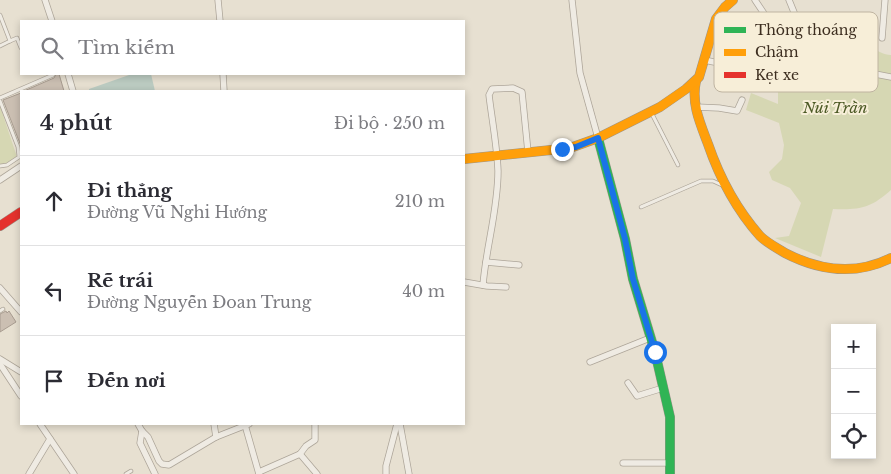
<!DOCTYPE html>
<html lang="vi">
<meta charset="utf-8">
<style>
:root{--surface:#fff;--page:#f7f7f7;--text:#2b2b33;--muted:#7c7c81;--line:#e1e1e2}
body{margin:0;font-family:"Libre Baskerville",serif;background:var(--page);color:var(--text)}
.controls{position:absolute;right:15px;bottom:15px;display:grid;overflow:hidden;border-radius:0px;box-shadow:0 2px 8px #0003}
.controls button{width:45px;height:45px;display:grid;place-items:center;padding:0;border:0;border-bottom:1px solid var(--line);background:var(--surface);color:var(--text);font:25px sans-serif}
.stop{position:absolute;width:15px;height:15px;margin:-11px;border:4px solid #1a73e8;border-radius:50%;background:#fff}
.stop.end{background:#1a73e8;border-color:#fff;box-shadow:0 1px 5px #0008}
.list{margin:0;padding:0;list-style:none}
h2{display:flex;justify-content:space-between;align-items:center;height:65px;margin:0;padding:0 20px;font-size:21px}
h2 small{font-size:16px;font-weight:400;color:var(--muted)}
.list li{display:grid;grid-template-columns:32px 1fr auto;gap:15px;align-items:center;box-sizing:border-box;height:90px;padding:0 20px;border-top:1px solid var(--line)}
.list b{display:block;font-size:19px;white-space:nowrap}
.list p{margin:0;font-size:16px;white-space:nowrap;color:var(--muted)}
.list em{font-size:16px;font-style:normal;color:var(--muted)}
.icon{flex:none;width:28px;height:28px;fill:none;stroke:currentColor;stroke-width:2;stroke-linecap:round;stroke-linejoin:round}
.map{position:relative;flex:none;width:891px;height:474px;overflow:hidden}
.search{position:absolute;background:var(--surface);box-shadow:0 2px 8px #0003;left:20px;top:20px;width:445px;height:55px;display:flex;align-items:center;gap:12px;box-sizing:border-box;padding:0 18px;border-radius:0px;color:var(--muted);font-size:19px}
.panel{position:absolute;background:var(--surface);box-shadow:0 2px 8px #0003;left:20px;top:90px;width:445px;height:335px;border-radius:0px}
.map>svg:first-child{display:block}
.green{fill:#d6d7b3}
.water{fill:#bcccc2}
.building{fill:#cbbfb2;stroke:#a89c90}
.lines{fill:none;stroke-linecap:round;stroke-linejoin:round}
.lane-casing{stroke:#ada599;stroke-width:4.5}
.street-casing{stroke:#ada599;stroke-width:7}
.fast-casing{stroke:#9c958a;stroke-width:10}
.slow-casing{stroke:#9c958a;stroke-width:10}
.jam-casing{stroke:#9c958a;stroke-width:10}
.lane{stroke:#efebe3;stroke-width:3}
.street{stroke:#efebe3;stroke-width:5.5}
.fast{stroke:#30b455;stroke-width:9}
.slow{stroke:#ff9f0a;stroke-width:9}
.jam{stroke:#e5322d;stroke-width:9}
.route{stroke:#1a73e8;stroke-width:6}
.labels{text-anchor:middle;stroke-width:4;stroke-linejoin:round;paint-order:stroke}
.park-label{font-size:15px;font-style:italic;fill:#4d5a26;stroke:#f7eed8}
.key{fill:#f7eed8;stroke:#bfb4a1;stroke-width:1}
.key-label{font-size:14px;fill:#3d2e20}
</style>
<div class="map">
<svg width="891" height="474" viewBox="0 0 891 474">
<rect width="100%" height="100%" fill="#e7e0d1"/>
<g class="green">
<path d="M837,27l25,3c6,13 14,24 29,25v135c-20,18 -31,20 -58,19l-12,48 -46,-19 14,-2 12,-33 -11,-15 -18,-8 -3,-8 13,-13 2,-14 -5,-22 -33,-13 5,-17 27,11v-23l12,-17 27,-27z"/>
<path d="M0,106l17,51 -12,7h-5z"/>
</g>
<path class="water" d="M132,74h19l4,17h-66v-2z"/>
<g class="building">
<path d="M56,74h3l5,17h-40l30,-13z"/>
<path d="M21,93v53l-18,-46z"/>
<path d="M6,311l1,2 2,-2 7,11 -16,10v-18z"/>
</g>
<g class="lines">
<defs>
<g id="lane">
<path d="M0,15l10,26 -10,5"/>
<path d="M10,41l7,-3 4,10"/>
<path d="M0,98l53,-23"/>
<path d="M0,101l18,46 1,10 -12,8 -7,1"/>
<path d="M651,112l27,53"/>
<path d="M641,207l60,-26h12l11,5"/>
<path d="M0,311l3,-2"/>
<path d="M126,474l5,-3"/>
</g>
<g id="street">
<path d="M45,0l7,21"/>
<path d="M218,0l2,21"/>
<path d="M572,0l8,73 18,65"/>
<path d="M755,0l26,39"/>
<path d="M789,0l9,22"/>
<path d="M719,15l49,54 -6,16"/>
<path d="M882,38l3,-38"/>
<path d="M704,60l25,5 -5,21"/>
<path d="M870,73l21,4"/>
<path d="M68,74l5,17"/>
<path d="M223,74l1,17"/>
<path d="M696,107l23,1 18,3 5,-11"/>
<path d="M0,180l21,-14"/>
<path d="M486,262l33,3"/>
<path d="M464,282l23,4 19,1"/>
<path d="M483,285c3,-38 15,-75 15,-114 -1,-25 -6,-51 -9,-76l3,-6 21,-1 9,4 6,60"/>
<path d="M0,288l21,24"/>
<path d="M0,359l21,13"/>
<path d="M590,362l60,-24"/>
<path d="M0,364l21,32"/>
<path d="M628,383l9,13 26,-8"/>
<path d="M40,424l34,50"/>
<path d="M138,424l4,7 6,6 11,24 3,3 7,1 47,-28 33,-13"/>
<path d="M214,424l2,13"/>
<path d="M315,424v16l-9,6 -6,8 17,20"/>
<path d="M400,424l9,50"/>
<path d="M245,425l14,49"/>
<path d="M142,431l-2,12 15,31"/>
<path d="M623,463h47"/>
<path d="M259,472l41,-18"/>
<path d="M29,474l21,-35"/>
<path d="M386,474v-8l11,-42"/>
</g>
<path id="fast" d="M598,138l27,101 8,40 22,73 15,65v57"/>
<g id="slow">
<path d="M696,81c-5,22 4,42 12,63 11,32 29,66 52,92 7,7 17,12 25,17 35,18 70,23 106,5"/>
<path d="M464,159l106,-11 28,-10 62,-31 26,-18 13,-12 17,-58 9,-12 8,-7"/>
</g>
<path id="jam" d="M0,226l21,-14"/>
</defs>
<use href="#lane" class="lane-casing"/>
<use href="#street" class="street-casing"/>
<use href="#fast" class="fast-casing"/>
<use href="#slow" class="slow-casing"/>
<use href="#jam" class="jam-casing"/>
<use href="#lane" class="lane"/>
<use href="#street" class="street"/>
<use href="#fast" class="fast"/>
<use href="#slow" class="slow"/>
<use href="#jam" class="jam"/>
</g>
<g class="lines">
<path class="route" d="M562,149l14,-2 22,-9 27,101 8,40 22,73"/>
</g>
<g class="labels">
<g class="park-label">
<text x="835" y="113">Núi Trần</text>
</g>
</g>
<rect x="714" y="12" width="164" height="80" rx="8" class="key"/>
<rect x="724" y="27" width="22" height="6" fill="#30b455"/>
<rect x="724" y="49" width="22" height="7" fill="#ff9f0a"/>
<rect x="724" y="72" width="22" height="6" fill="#e5322d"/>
<g class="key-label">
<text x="755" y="35">Thông thoáng</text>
<text x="755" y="57">Chậm</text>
<text x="755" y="80">Kẹt xe</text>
</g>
</svg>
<div class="controls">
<button>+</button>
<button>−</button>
<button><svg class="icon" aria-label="locate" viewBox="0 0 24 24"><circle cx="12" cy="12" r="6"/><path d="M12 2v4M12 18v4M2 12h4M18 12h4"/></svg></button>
</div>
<div class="stop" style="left:655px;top:352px"></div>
<div class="stop end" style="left:562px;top:149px"></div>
<div class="search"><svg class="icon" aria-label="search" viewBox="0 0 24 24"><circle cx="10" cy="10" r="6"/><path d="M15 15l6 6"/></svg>Tìm kiếm</div>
<section class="panel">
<h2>4 phút<small>Đi bộ · 250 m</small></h2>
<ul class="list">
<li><svg class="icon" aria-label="ahead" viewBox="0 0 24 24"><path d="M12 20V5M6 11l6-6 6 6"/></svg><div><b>Đi thẳng</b><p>Đường Vũ Nghi Hướng</p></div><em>210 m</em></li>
<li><svg class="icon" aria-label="left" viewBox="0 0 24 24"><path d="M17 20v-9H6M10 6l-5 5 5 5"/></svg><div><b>Rẽ trái</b><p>Đường Nguyễn Đoan Trung</p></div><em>40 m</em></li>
<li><svg class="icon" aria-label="arrive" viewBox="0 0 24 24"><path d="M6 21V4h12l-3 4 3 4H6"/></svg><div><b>Đến nơi</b></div></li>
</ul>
</section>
</div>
